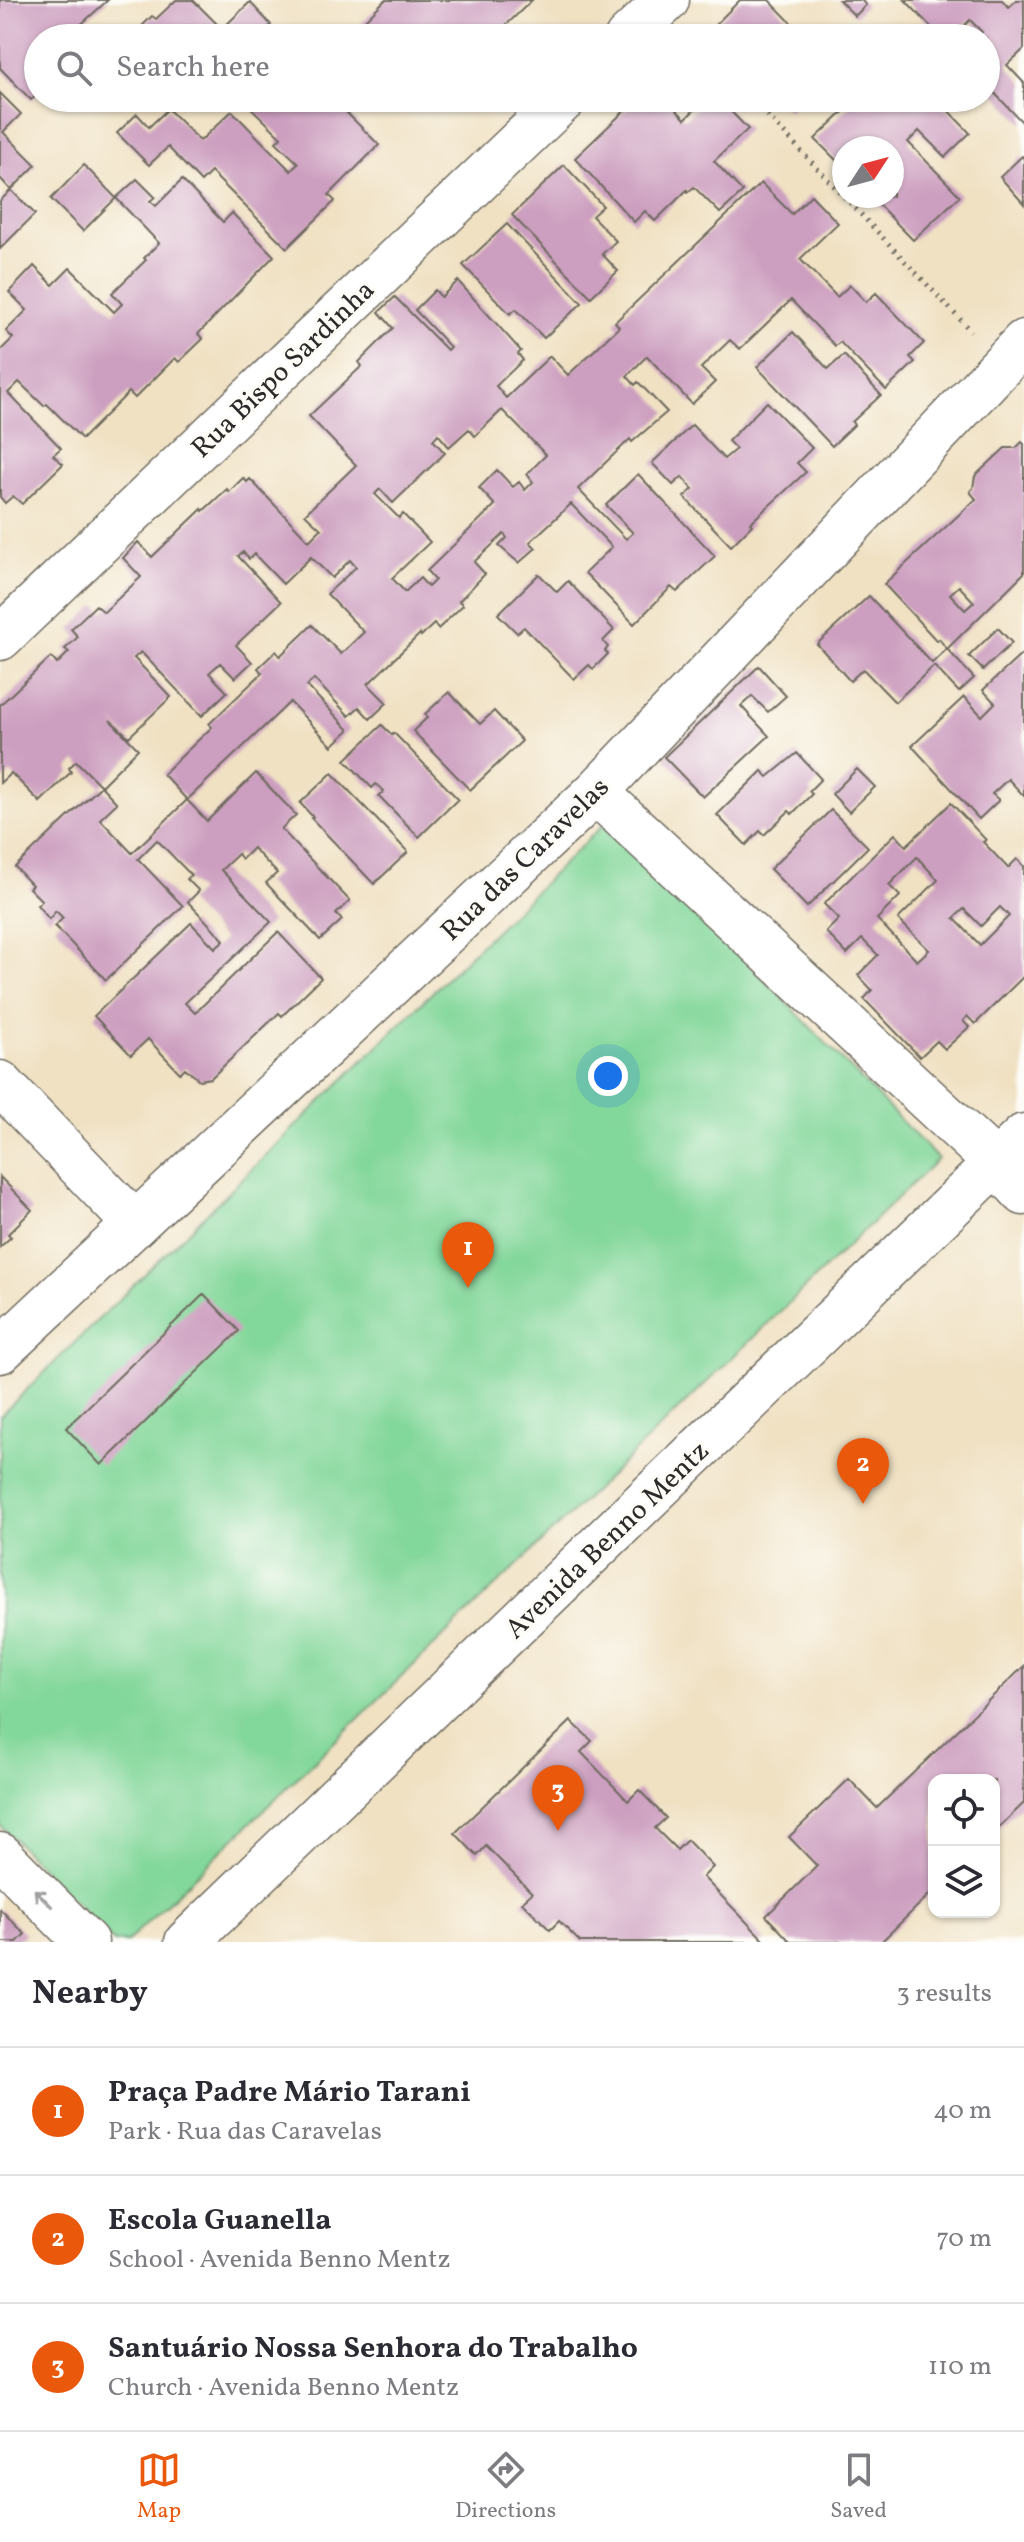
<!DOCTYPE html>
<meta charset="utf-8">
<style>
:root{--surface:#fff;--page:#f2f2f3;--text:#2b2b33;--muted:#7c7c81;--line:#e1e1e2;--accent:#ea580c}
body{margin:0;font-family:Vollkorn,serif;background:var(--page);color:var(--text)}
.controls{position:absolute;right:24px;bottom:24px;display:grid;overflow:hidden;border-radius:16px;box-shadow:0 2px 6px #0004}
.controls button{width:72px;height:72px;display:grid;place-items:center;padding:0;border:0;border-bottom:2px solid var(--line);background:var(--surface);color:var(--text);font:40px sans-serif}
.compass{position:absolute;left:832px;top:136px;width:72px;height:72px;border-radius:50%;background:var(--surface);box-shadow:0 2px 6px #0004;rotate:54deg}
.you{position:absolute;left:608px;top:1076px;width:28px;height:28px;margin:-20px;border:6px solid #fff;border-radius:50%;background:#1a73e8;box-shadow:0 0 0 12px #1a73e833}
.badge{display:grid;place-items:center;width:52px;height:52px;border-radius:50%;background:var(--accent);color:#fff;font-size:26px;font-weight:700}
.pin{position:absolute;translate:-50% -66px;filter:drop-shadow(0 2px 4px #0008)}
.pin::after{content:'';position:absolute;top:42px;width:28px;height:24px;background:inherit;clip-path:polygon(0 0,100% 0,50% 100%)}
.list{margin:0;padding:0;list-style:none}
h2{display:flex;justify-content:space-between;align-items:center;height:104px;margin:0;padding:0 32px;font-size:34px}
h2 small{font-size:26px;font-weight:400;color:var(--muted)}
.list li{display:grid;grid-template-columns:52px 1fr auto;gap:24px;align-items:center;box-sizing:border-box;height:128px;padding:0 32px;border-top:2px solid var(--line)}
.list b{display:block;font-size:30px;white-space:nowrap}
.list p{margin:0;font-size:26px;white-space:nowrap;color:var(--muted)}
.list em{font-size:26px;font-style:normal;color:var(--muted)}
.icon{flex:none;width:44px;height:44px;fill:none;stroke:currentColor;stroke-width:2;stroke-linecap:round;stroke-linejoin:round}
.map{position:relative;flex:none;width:1024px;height:1942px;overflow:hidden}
.search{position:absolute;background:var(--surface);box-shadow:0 2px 6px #0004;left:24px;right:24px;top:24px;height:88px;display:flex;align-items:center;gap:20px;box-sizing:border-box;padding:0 28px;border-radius:44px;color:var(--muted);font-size:30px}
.sheet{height:488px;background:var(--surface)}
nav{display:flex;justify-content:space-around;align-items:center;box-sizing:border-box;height:112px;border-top:2px solid var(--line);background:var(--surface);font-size:22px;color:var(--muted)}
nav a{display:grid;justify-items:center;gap:4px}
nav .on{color:var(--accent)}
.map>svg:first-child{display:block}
.green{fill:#82d79a;stroke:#568162;stroke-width:2}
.building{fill:#cc9ebf;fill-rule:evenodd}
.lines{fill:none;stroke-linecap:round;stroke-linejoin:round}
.minor-casing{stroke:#706b60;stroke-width:47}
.path{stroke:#706b60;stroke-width:5;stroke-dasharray:2 6;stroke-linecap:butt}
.minor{stroke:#fff;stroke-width:44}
.oneway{stroke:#a0a0a0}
.labels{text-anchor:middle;stroke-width:6;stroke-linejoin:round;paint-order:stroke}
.street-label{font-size:28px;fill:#2b2b2b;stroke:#fdfcf7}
</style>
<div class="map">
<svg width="1024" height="1942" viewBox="0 0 1024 1942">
<rect width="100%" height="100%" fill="#fdfcf7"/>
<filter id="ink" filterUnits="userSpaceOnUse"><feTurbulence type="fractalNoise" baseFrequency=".0125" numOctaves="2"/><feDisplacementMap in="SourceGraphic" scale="16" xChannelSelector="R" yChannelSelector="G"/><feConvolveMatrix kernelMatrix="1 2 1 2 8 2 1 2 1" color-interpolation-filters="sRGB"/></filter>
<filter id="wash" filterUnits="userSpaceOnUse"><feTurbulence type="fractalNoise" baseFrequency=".006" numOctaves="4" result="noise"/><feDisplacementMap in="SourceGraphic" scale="32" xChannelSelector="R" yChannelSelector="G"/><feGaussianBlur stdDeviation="1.8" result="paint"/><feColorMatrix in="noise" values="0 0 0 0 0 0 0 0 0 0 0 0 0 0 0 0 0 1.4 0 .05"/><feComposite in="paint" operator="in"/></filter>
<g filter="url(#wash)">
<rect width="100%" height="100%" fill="#f0e1c3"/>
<path class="green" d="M609,819l329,340 -811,783h-13l-114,-117v-409z"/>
<g id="blocks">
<g class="building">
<path d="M0,0h108l-42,38h-28v56l-7,6 -31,-32z"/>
<path d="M176,0h17l29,29 28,-27 21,23 -14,13h-127l22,-22 4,3z"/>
<path d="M385,0h147l-39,38h-120l-13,-13z"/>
<path d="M740,0h29l37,38h-76l-14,-14z"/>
<path d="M839,0h22l5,5 -11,11z"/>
<path d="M905,0h97l7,7 7,-7h8v49l-17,16 17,18v41l-38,-40v-46h-10l6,-6 -12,-12 -19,18h-30l11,-10z"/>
<path d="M0,93l21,21 -18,18 33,33 -25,25 -11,-12z"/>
<path d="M241,98h91l47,47 -50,50 6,6 -48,47 -76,-76 -10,10 -33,-35 -19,18 -32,-32 20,-19 12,13 19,-18 32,32 32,-30 59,60 7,-8 -22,-21 5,-5z"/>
<path d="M638,98l5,6 6,-6h16l20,21 22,-21h11l30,31 -34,32 29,31 -23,21 -26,-26 -6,5 -1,-2 -32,31 -10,-10 -11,11 -59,-64z"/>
<path d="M777,98h25l-13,13z"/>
<path d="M858,98h78l34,35 -25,24 -26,-26 -11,11 52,54 -47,44 -43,-44h22v-48h-48l-2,18 -27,-27z"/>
<path d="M1022,156l2,3v45l-24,-27z"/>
<path d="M84,165l32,33 -33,33 -32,-32z"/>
<path d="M564,165l39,41 -11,10 24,25 -14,13 16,17 -27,26 -79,-82z"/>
<path d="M137,179l18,18 -5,4 6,5 26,-26 41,42 9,-9 42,43 -76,78 5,5 -24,23 -4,-4 -40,40 -6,-6 -47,47 -35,-35 -3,2 -25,-24 -11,11 53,55 -8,7 10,9 -41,40 -9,-8 -8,7 -5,-6v-146l13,-13 -7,-7 21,-21 -18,-18 25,-26 19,19 17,-17 44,44 8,-8 -10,-11 34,-33 -2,-2 15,-15 -43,-45z"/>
<path d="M761,183l31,31 19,-19 27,28 -38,36 37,38 13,-12 16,17 10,-9 48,50 -14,14 5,5 -29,28 -46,-48 -5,4 -44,-46 -51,49 -10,-9 -29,28 14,14 -23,22 -45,-48 -20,20 8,9 3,-3 29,30 -35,30 -2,-3 -52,50 48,50 7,-6 -27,-28 32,-31 77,82 -38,36 -6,-5 -37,37 -49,-51 27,-26 -41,-43 -41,38 6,6 -17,15 -20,-17 8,-8 -3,-4 -30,28 11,12 -26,27 4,4 -25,24 -4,-5 -13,12 -1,-2 -52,50 19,19 -17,16 -11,-12 -10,9 -35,-37 -7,7 42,44 -17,16 -42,-44 -103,98 -24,-26 49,-47 -3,-3 53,-51 -4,-5 18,-17 4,5 32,-31 29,29 23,-22 -37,-38 29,-27 -6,-7 -18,18 -21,-21 -28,27 -29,-30 -5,5 -6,-7 -5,4 43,46 -45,43 16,17 -17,16 -15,-15 -11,10 18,19 -25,24 -61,-64 -7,6 37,39 -42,40 -19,-17 28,29 -37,37 -25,-25 -7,7 2,4 -31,30 -29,-29 -11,10v-78l51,-48 6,7 12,-12 -4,-3 13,-12 -7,-8 25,-24 8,7 37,-35 -18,-19 15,-16 14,15 50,-48 1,2 24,-22 2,3 14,-14 4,4 3,-3 59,62 12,-12 -16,-15 51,-49 -47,-49 53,-50 -3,-4 34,-34 -14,-16 16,-15 52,53 3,-3 -35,-37 20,-20 6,7 17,-16 63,70 -3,3 5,6 -27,26 10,12 44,-42 18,19 51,-48 -4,-5zM502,410l44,45 -19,19 6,8 -8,8 -6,-8 -6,5 -16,-17 -18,18 16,17 -68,66 8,9 -7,7 -8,-9 -15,14 -13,-14 38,-36 -27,-28 -4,4 -24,-24 5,-5 13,14 52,-50 -12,-13 5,-6 11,13 20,-18 6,7z"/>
<path d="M11,190l24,24 -35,35v-48z"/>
<path d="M507,224l75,79 -38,35 -28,-29 -6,5 -47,-49z"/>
<path d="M793,332l35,37 16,-14 37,40 -29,27 2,3 -22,21 -75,-79z"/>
<path d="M767,402l45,46 -15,15 9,9 -56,51 2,2 -21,21 -47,-49 9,-8 -11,-12 -9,8 -21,-22 40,-38 32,34 12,-10 -8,-8z"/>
<path d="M1022,442l2,2v129l-77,76 -8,-10 -2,2 -53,-57 92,-85 -6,-7 3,-4 2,-12 30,-28h11zM959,586l15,16 -9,8 -15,-16z"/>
<path d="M539,574l18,18 11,-11 46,49 -11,11 5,6 -3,4 3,3 -15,15 -4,-4 -15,14 -50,-52 -7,6 -19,-19z"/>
<path d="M869,596l63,67 15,-14 27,29 -15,14 -25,-26 -39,36 -32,-33 -13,12 -33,-37z"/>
<path d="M998,628l14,15 -29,27 -14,-14z"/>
<path d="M1022,654l2,2v140l-16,-17 -16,15 7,6 -20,19 -67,-73 52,-49 18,19 13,-13 -12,-13z"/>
<path d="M759,666l27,30 -18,16 -16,-16 -11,10 28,30 -66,61 -39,-40z"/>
<path d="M449,692l31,32 14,-13 28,30 -52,49 -57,-59 15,-14 -3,-3z"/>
<path d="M382,725l10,10 2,-2 64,66 -39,38 -40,-41 5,-5 -8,-7 -4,4 -27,-28z"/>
<path d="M797,753l24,26 -12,12 3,3 -20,20 -3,-3 -25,24 -4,-4 -14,14 -29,-30 45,-44 6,6z"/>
<path d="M857,769l18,18 -26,25 -17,-18z"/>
<path d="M256,773l40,42 -15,14 69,72 -14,13 6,6 -22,20 -54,-57 11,-10 -24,-25 -11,11 -4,-5 -17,16 50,52 -86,81 10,10 83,-81 43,46 -39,38 -3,-3 -68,65 -12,2 -14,-12 -5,5 -32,-34 -17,16 -37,-39 97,-93 24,25 9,-8 -36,-38 11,-11 -12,-12 4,-4 -34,-35 -19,19 45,47 -77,74 -51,-54 8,-8 -7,-7 -7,8 -12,-14 5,-4 -13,-13 3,-3 -17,-18 86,-81 16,17 -17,16 32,34 55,-53 20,21z"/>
<path d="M332,773l76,79 -34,32 -63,-66 2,-1 -13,-14z"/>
<path d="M951,803l35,37 -3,2 25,26 9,-9 7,7v110l-49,48 -8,-8 -4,5 6,6 -24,22 -8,-8 -17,16 -56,-58 8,-9 -14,-15 20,-20 -16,-16 -15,15 -21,-22 13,-13 -15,-15 71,-70 11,12zM917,857l21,23 -40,39 31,31 -12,11 -40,-42 23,-23 -11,-11zM1000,907l9,9 -29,29 -26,-27 10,-9 17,17z"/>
<path d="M831,810l37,37 -61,60 -37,-38z"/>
<path d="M0,1177l32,33 -24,24 3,3 -11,10z"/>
<path d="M204,1294l35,37 -138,134 -35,-37z"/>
<path d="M1024,1666v137l-30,29v-52h-60v110l-53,52h-90l-25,-26 51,-50 -28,-29 60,-58 28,29z"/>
<path d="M571,1721l21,20 -11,11 47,49 11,-11 27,28 -11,10 22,22 10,-10 26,27 -10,10 63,65h-186l-21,-21 -9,9 -28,-28 10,-9 -46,-47 -9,10 -22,-23z"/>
<path d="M0,1909l25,25 -8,8h-17z"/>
</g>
</g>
</g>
<g filter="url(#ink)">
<use href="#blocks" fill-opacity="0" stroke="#706b60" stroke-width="2"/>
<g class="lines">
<defs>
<g id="minor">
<path d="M627,38l40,-38"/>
<path d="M0,638l565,-540"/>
<path d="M596,792l400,371 28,30"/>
<path d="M0,1083l135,141"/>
<path d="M0,1351l596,-559 428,-450"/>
<path d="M0,1855l86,87"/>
<path d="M187,1942l837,-806"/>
</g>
</defs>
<use href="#minor" class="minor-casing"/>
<path class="path" d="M751,98l220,233"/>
<use href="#minor" class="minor"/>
</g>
<defs><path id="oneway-shaft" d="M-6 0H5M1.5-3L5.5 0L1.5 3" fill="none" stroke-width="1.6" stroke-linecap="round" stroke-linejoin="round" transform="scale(2)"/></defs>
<use class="oneway" href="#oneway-shaft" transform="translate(43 1898) rotate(-135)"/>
</g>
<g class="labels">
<g class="street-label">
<text transform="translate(282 368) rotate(-44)" y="10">Rua Bispo Sardinha</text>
<text transform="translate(524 858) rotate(-44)" y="10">Rua das Caravelas</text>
<text transform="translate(606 1539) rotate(-44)" y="10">Avenida Benno Mentz</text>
</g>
</g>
</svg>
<div class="controls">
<button><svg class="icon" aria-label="locate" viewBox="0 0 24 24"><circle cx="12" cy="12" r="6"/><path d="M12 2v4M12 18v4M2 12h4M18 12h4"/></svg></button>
<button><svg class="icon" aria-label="layers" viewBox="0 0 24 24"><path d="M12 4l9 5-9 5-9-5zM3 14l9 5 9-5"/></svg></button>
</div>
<svg class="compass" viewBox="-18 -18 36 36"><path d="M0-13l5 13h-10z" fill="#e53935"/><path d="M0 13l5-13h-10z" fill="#7c7c81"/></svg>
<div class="you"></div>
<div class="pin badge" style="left:468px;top:1288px">1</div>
<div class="pin badge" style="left:863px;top:1504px">2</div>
<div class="pin badge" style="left:558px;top:1831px">3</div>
<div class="search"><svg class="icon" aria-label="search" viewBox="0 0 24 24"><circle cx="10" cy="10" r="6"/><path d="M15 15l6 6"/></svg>Search here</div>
</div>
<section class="sheet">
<h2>Nearby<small>3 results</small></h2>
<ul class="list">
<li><span class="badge">1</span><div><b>Praça Padre Mário Tarani</b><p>Park · Rua das Caravelas</p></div><em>40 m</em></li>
<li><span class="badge">2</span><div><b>Escola Guanella</b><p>School · Avenida Benno Mentz</p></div><em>70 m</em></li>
<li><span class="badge">3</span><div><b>Santuário Nossa Senhora do Trabalho</b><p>Church · Avenida Benno Mentz</p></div><em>110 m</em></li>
</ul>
</section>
<nav>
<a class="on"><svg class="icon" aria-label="map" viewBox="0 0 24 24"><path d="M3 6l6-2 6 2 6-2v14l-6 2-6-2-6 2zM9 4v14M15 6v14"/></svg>Map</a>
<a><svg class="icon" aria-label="directions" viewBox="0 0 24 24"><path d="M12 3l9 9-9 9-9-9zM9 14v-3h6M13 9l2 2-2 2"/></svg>Directions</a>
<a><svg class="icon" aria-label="saved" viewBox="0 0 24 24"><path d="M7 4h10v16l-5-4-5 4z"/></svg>Saved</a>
</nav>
